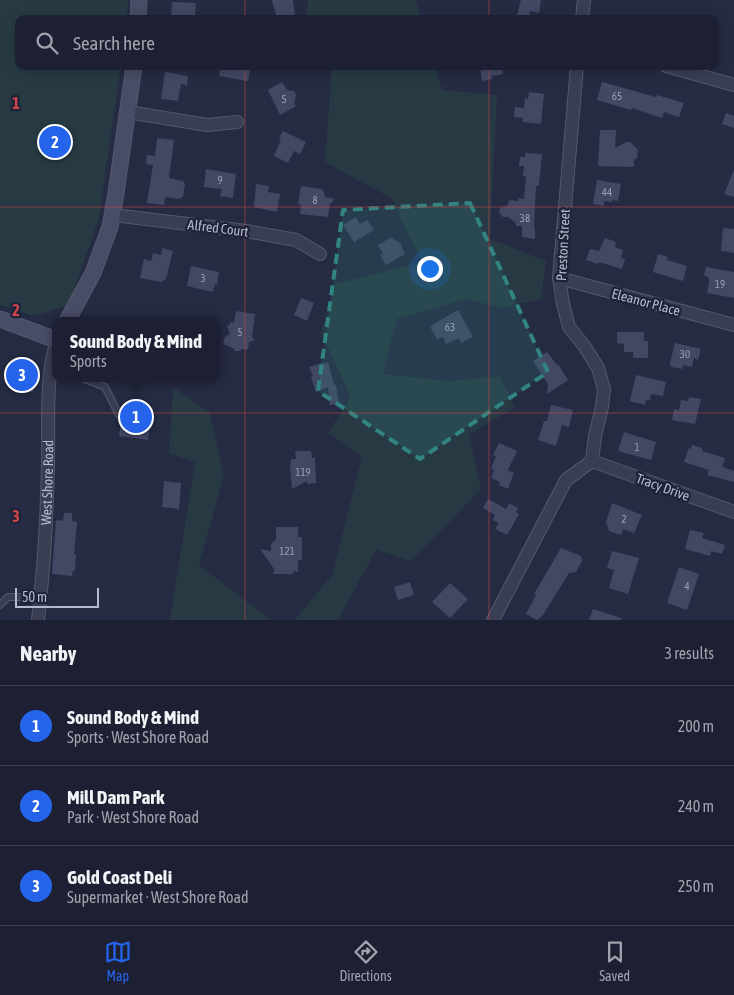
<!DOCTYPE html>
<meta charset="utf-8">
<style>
:root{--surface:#1c2032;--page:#292d3e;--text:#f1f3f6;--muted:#a0a3ac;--line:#3a3e4d;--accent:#2563eb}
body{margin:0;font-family:"Asap Condensed",sans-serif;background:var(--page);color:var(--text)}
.scale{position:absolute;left:15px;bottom:12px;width:84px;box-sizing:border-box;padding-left:5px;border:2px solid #b7bacc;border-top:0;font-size:14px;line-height:18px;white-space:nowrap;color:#b7bacc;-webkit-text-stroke:4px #1e2338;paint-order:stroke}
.you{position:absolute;left:429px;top:268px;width:18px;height:18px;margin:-12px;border:4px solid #fff;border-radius:50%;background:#1a73e8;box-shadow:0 0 0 8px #1a73e833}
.badge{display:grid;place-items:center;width:32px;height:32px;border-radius:50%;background:var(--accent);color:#fff;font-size:16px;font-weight:700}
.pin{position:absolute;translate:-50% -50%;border:2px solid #fff;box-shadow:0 1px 5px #0006}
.popup{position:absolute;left:52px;top:317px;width:168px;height:65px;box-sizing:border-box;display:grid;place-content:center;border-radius:10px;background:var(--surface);filter:drop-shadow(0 1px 4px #0005);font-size:16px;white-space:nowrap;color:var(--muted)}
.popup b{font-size:19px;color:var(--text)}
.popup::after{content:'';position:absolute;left:50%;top:100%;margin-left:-10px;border:10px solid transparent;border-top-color:var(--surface)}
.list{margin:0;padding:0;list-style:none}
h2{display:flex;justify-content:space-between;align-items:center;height:65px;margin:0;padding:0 20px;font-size:21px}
h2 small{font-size:16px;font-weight:400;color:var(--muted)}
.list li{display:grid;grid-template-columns:32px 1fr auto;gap:15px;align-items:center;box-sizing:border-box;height:80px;padding:0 20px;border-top:1px solid var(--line)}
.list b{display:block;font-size:19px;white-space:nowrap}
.list p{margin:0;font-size:16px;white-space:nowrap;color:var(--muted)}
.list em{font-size:16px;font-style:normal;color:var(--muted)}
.icon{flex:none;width:28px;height:28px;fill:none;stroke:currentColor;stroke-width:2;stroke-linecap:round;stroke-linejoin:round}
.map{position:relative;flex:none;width:734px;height:620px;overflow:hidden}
.search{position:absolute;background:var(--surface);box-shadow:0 2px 12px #0003;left:15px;right:15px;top:15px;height:55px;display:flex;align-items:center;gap:12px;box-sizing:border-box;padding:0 18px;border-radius:10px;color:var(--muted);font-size:19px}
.sheet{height:305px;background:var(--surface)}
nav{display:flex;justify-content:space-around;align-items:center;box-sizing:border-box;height:70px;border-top:1px solid var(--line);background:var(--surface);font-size:14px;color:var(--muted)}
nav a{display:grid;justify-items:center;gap:2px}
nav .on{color:var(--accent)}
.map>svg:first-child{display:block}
.green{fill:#273a44}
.building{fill:#424863}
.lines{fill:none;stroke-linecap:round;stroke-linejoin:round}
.lane-casing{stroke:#55596d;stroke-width:8}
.street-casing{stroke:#55596d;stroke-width:14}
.secondary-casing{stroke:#55596d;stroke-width:17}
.lane{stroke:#3a3e53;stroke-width:6}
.street{stroke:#3a3e53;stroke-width:12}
.secondary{stroke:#484c66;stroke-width:15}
.marked{fill:#318481;fill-opacity:0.2;stroke:#318481;stroke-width:4;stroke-dasharray:10 6;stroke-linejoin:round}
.grid{fill:none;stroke:#d04549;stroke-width:1;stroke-opacity:0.55}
.labels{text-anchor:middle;stroke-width:4.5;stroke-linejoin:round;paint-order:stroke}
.number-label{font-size:11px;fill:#9a9eb2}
.street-label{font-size:14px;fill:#b7bacc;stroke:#1e2338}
.grid-label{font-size:16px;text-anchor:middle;font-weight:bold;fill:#d04549;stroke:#1e2338;stroke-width:4.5;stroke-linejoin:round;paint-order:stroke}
</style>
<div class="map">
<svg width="734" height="620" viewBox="0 0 734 620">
<rect width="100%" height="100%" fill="#252b43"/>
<g class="green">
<path d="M0,0h128l-1,19h-108v47h102l-22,152 -30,87 -35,11 -34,-11z"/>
<path d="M308,0h108l5,19h-115z"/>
<path d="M332,66h103l7,24 55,5 -7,144 56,22 -5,38 -41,9 -33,-9 -70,20 -14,55 66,7 51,-5 15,31 -46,28 12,54 -69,72 -36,-11 -38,70h-43l37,-45 30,-118 -34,-24 23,-36 -30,-64 15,-49 86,-22 -31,-64 -66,-36z"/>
<path d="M173,387l37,26 14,63 -25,89 72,55h-101l25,-158 -26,-9z"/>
</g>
<g class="building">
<path d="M272,0h21l2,16 -4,2v1h-14z"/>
<path d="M521,0h20l-2,13 -9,-2 -1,8h-13z"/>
<path d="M172,2l24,1 -1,13h-8l-1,3h-15z"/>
<path d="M221,66h30l-3,15 -29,-5z"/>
<path d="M480,66h22l1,8 -11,2v3l-10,2z"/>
<path d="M165,72l23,4 -1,9 -6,-1 -3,17 -17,-2z"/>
<path d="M282,82l5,8 7,1 2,4 -2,8 2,3 -16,9 -12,-25z"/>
<path d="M602,82l54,15 1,-2 27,8 -5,14 -15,-5 -2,6 -30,-10 -1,2 -34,-10z"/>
<path d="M529,92l15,2 -3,30 -18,-2v-4l-9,-1 1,-10 9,1 1,-10 3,1z"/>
<path d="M726,113l8,3v12l-12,-4z"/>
<path d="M600,130h16l-1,18 11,-6h4l8,8 -1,8 -3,2v7l-36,-1z"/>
<path d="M283,131l23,11 -6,12 -6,-3 -6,12 -14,-7 7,-16 -2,-1z"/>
<path d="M157,138l17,2 -5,38 14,3 2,3 -2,13 -4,2 -14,-2 -1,8 -17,-2 6,-38 -7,-1 1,-9 8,1z"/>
<path d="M525,153l17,1 -3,32h-3l-2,42 1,-1v12l-13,-2v-11h-6v-3l-8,-6h-5l-4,-5 1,-4 8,-3 1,-5 9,1v-3l6,1 2,-23h-3l1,-10h-5l1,-9h5z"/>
<path d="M206,169l30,5 -3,24 -13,-2 2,-7 -18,-2z"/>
<path d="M734,170v27l-10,-3z"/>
<path d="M597,180l24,4 -3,17 -5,-1 -1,2 -8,-1v5l-11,-2z"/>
<path d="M256,184l13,2 -1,6 12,2 -3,18 -23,-5z"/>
<path d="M301,186l20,3 3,2 1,6 10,2 -5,5 -2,13 -28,-3 1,-9 -3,-1z"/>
<path d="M356,217l4,7 7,-4 7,10 -20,12 -11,-17z"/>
<path d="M723,228l11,1v24l-13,-2z"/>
<path d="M390,238h2l8,5 5,11 -19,11 -6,-10 3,-1 -5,-9z"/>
<path d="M605,238l11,4 -1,5 8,3 -2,8 4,1 -3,10 -23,-7 -1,2 -12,-4 4,-11 9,2z"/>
<path d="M162,248l11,3 -7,28 -5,3 -21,-4 4,-19 7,2 2,-8 8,2z"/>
<path d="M658,254l10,3 -1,3 20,6 -4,15 -30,-9z"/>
<path d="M191,266l28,6 -2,13 -2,-1 -2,8 -26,-6z"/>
<path d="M706,267l28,5v26l-27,-5 2,-11v-4l-5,-3z"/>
<path d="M301,298l13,5 -7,18 -13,-6z"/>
<path d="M458,310l15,27 -12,6 -2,-5 -13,6 -3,-7 -6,2 -7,-12 3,-1 -1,-1z"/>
<path d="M236,311l19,3 -3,23 3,3 -6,2 -1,8 -6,-1 -2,2h-5l-2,-3 -8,-3 -2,-3 2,-5 5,-3 -3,-8 3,-1v-3l4,1z"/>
<path d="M617,332h27v9h4v17h-15v-6h-9v-8l-7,-1z"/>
<path d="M675,343l26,6 -3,11 -4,-2 -2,9 -9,-2 -1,4 -11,-2 -1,-4z"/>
<path d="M547,352l10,13 1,-1 10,16 -21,14 1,-10 -15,-23z"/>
<path d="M324,362v2l4,-2 6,23h2l3,19 -9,1 -2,-18 -12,5 -5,-15 2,-1 -4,-9z"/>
<path d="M16,369l19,2 -2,21 -19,-1z"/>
<path d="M636,375l30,7 -3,14 -12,-2 -1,6h-4l-1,5 -15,-4z"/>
<path d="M689,397l12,2 -6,25 -23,-4 2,-11 5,1 2,-10 7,1z"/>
<path d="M551,405l22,5 -4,17 -7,-2 -6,21 -18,-6 6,-19h3z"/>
<path d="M127,410l17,3v3l3,1v4l3,1 -2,18 -29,-4 2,-13 4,1z"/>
<path d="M624,432l32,10 -5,18 -33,-9z"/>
<path d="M499,443l18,8 -9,19 6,3 -6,16 -9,-4 1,-3 -9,-4 3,-8 -3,-2 5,-12 -3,-1z"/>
<path d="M692,445l10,3v3l23,7 -3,9 12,4v11l-27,-7 2,-5 -25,-8 5,-14 2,1z"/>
<path d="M295,451h16l1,7h3l1,25 -9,1v-3l-15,8 -2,-22 1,-8h5z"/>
<path d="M164,481l17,2 -2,26 -17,-2z"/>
<path d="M488,499l18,10 3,-6 9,5 -2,4 3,2 -12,21 -12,-6 4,-6 -6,-3 2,-5 -12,-7z"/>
<path d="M612,503l30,12 -8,18 -11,-4 -2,6 -12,-4 -3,-9z"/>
<path d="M64,513h8v8l5,1 -3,32h2l-1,17 -2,-1 -1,6 -20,-2 4,-54 7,1z"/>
<path d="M276,527h22v10h4v23h-4v12l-5,-1v3h-20l1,-5 -14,-20 11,2v-7l5,-5z"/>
<path d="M690,530l14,3 -2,5 23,7 -3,9 -11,-3 -1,5 -25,-7z"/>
<path d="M561,548l20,8 1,5 -6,11 -7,1 -26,42 -6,5 -11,-6 10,-19 -2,-1z"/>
<path d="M612,551l27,7 -11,36 -19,-6 5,-18 -7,-2z"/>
<path d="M679,567l20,7 -12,36 -20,-7z"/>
<path d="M410,582l4,13 -16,5 -4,-13z"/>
<path d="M450,583l18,16 -18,19 -18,-16z"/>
<path d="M593,609l28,9v2h-32z"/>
</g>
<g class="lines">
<defs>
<g id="lane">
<path d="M82,378l23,9 14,28"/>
<path d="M0,605l8,-8h33"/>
</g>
<g id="street">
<path d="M582,19l2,-19"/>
<path d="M666,66l68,19"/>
<path d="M128,112l79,13 30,-3"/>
<path d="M113,215l133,16 50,9 24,14"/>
<path d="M559,278l175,47"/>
<path d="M592,461l142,51"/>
<path id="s1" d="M38,620c6,-52 9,-105 10,-157 1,-33 -3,-88 8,-118"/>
<path d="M493,620l73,-140 26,-19 3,-25 7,-29 2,-18 -6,-21 -13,-21 -16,-20 -6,-23 -4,-26 18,-212"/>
</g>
<g id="secondary">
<path d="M138,19l1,-19"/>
<path d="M0,319l56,21"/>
<path d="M67,321l26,-48 17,-46 6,-34 18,-127"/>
</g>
</defs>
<use href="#lane" class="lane-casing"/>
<use href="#street" class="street-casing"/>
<use href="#secondary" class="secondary-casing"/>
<use href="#lane" class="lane"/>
<use href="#street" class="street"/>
<use href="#secondary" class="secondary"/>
</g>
<path class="marked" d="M470,203l78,169 -128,87 -102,-68 25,-181z"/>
<path class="grid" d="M245,0v19M489,0v19M245,66v554M489,66v554M0,207h734M0,413h734"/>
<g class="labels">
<g class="number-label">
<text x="617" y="100">65</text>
<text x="284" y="103">5</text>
<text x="220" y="184">9</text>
<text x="607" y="196">44</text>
<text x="315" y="204">8</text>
<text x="525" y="222">38</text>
<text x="203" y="282">3</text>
<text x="720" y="288">19</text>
<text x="450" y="331">63</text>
<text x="240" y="336">5</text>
<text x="685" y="358">30</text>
<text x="637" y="451">1</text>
<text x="303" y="476">119</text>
<text x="624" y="523">2</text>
<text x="287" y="555">121</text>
<text x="687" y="590">4</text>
</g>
<g class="street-label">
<text transform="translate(218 228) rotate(7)" y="5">Alfred Court</text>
<text transform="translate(563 245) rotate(-87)" y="5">Preston Street</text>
<text transform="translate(646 302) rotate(15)" y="5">Eleanor Place</text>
<text dy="5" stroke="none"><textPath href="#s1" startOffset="138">West Shore Road</textPath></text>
<text transform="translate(663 487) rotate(20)" y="5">Tracy Drive</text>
</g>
</g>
<g class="grid-label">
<text x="16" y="109">1</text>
<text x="16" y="316">2</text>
<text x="16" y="522">3</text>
</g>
</svg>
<div class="scale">50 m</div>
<div class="you"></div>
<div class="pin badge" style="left:136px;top:417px">1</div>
<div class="popup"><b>Sound Body &amp; Mind</b>Sports</div>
<div class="pin badge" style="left:55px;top:142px">2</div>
<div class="pin badge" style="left:22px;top:375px">3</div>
<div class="search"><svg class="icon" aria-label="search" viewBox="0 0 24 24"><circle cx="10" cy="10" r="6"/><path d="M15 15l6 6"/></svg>Search here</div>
</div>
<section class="sheet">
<h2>Nearby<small>3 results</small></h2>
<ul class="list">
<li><span class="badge">1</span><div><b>Sound Body &amp; Mind</b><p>Sports · West Shore Road</p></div><em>200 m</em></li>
<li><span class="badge">2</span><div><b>Mill Dam Park</b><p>Park · West Shore Road</p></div><em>240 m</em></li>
<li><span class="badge">3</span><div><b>Gold Coast Deli</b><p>Supermarket · West Shore Road</p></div><em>250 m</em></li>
</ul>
</section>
<nav>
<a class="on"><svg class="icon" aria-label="map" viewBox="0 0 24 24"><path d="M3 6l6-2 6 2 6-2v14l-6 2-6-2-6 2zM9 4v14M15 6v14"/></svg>Map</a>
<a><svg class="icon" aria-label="directions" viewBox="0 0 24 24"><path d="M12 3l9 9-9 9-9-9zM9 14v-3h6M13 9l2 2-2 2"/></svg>Directions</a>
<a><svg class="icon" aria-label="saved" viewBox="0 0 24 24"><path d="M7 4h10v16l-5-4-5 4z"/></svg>Saved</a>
</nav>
